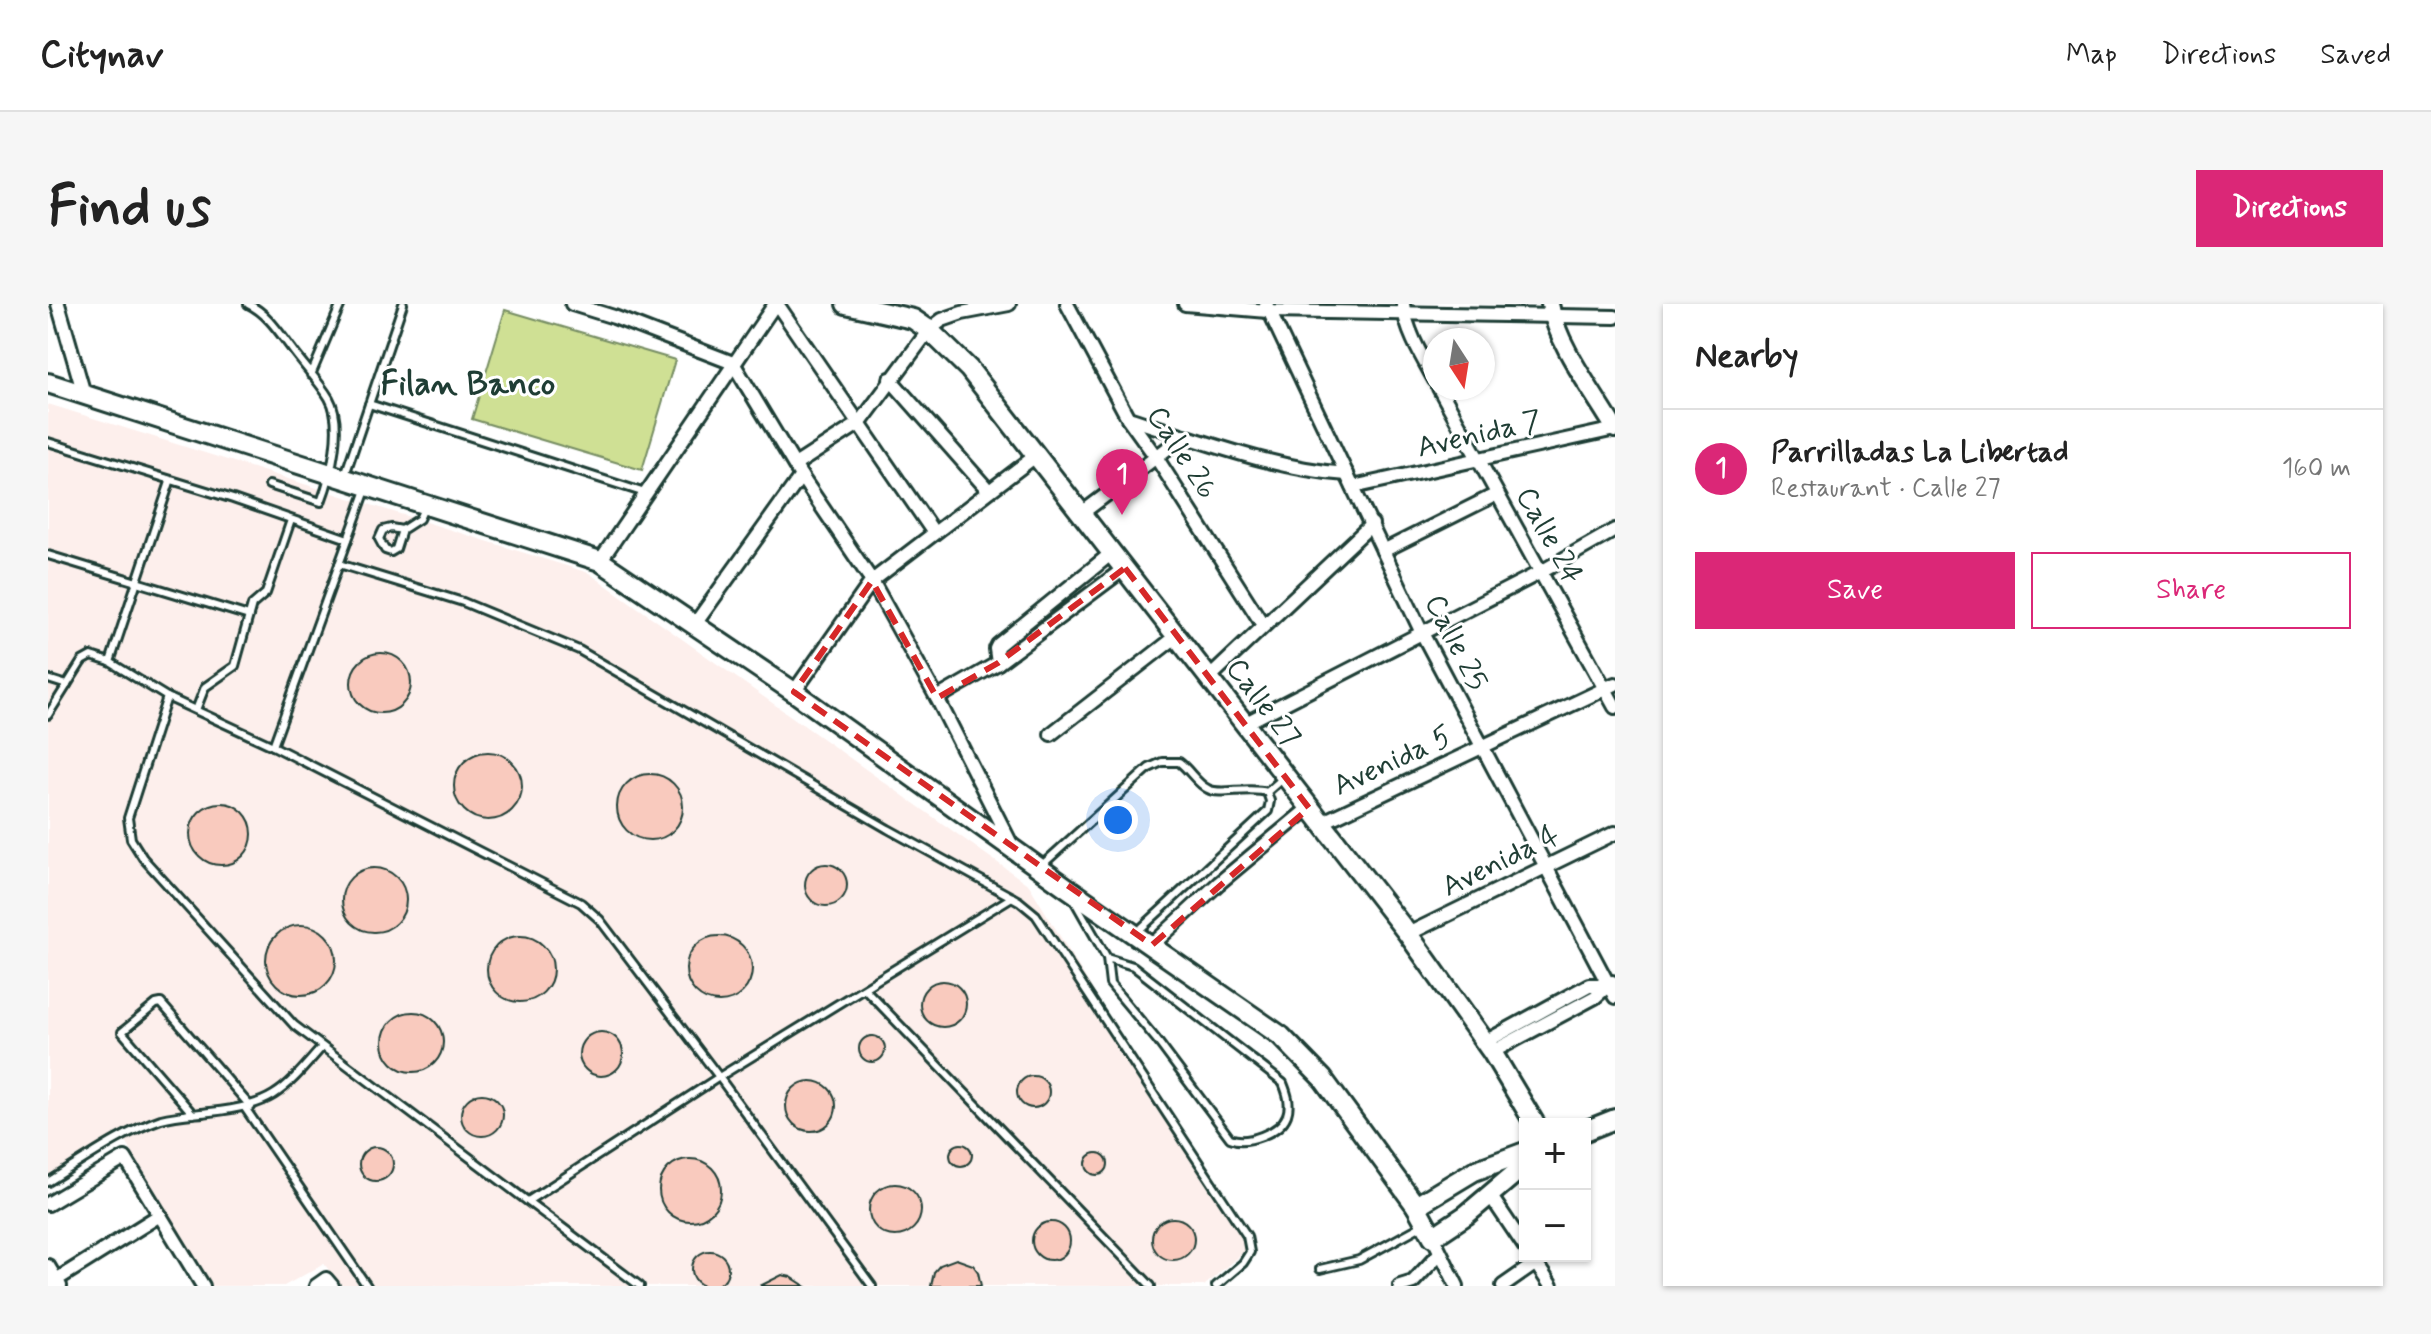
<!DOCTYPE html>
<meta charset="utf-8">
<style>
:root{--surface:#fff;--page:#f6f6f6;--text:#222;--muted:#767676;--line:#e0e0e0;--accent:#db2777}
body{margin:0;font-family:Mynerve,sans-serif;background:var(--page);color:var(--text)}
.controls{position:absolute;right:24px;bottom:24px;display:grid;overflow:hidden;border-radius:0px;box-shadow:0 2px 6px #0004}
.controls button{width:72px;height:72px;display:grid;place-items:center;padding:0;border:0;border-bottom:2px solid var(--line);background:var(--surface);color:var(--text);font:40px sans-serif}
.compass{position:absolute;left:1375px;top:24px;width:72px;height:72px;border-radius:50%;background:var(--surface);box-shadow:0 2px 6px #0004;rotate:168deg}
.you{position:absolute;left:1070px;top:516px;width:28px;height:28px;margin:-20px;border:6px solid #fff;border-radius:50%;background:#1a73e8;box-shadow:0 0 0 12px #1a73e833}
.badge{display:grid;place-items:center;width:52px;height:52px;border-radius:50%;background:var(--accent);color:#fff;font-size:26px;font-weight:700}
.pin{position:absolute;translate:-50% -66px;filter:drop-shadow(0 2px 4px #0008)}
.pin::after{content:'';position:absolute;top:42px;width:28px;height:24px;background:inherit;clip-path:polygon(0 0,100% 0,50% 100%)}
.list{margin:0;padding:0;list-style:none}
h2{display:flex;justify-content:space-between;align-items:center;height:104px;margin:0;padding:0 32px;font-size:34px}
h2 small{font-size:26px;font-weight:400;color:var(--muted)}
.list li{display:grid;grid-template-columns:52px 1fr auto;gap:24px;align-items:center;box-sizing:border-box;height:120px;padding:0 32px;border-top:2px solid var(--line)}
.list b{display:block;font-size:30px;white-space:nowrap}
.list p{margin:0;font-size:26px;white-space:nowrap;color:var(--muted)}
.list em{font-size:26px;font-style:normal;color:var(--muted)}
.actions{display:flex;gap:16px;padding:24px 32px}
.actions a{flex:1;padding:18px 0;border:2px solid var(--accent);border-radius:0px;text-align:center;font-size:28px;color:var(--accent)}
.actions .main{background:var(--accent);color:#fff}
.map{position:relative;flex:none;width:1567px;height:982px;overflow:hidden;border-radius:0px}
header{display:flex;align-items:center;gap:48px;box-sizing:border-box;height:112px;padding:0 40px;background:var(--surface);border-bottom:2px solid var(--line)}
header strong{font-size:38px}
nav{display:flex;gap:44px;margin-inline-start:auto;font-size:28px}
.intro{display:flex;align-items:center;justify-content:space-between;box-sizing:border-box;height:192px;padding:0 48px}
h1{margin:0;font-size:56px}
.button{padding:20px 36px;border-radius:0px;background:var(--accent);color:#fff;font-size:28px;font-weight:700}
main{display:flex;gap:48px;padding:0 48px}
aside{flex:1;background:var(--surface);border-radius:0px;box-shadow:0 2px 6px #0004}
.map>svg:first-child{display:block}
.built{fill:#fdefec}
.green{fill:#cfe094;stroke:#778e64;stroke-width:2}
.building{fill:#f9cabe;stroke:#1f3d34;stroke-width:2}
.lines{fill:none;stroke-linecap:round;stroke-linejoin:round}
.service-casing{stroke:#1f3d34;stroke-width:12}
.minor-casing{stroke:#1f3d34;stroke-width:18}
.tertiary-casing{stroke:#1f3d34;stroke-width:22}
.secondary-casing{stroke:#1f3d34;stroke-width:24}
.service{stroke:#fff;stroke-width:6}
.minor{stroke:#fff;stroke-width:12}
.tertiary{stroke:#fff;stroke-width:16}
.secondary{stroke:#fff;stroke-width:18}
.marked{fill:none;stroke:#d62828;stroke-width:6;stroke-dasharray:16 10;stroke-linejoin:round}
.labels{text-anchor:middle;stroke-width:6;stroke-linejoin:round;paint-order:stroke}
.street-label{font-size:30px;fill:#1f3d34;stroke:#fff}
.quarter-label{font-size:34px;font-weight:bold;fill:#1f3d34;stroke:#fff}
</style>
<header>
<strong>Citynav</strong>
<nav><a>Map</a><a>Directions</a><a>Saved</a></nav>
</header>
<div class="intro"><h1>Find us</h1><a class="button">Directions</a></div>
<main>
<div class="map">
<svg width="1567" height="982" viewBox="0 0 1567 982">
<rect width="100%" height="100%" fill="#fff"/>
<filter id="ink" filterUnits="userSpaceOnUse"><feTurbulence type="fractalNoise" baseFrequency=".0125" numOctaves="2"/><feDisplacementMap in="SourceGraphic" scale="16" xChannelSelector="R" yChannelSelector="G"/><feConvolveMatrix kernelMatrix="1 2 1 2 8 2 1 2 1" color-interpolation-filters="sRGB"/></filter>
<g filter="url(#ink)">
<path class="built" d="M0,100l541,169 440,312 220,362 -45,39h-862l-18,-22 -40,22h-73l-86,-146 -77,43z"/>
<path class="green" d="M457,6l170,50 -33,110 -170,-51z"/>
<g class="building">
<circle cx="333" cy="379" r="30"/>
<circle cx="440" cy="482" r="34"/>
<circle cx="602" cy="503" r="33"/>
<circle cx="173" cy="530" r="31"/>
<circle cx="778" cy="581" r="21"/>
<circle cx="326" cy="596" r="32"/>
<circle cx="253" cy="656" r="35"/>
<circle cx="472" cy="665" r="33"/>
<circle cx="671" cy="665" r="33"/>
<circle cx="895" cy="700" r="23"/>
<circle cx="365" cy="738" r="30"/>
<circle cx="553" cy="750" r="22"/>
<circle cx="824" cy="745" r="13"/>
<circle cx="985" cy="788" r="16"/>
<circle cx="763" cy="802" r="25"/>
<circle cx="434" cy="811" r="21"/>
<circle cx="913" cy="851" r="11"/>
<circle cx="328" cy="860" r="17"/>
<circle cx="1049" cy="860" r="11"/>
<circle cx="642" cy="886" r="31"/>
<circle cx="847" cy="906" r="26"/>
<circle cx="1125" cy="935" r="21"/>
<circle cx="1003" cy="937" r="19"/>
<circle cx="662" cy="965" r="18"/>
<path d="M908,955l17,6 5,7 3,14h-50l3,-14 6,-7z"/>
<path d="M734,971l9,2 14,9h-45z"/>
</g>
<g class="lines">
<defs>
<g id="service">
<path d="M200,0c19,9 31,28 43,44 12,17 28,33 38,50 15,26 2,78 -8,104l-52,-17"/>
<path d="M263,71l30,-71"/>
<path d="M321,100l276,89"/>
<path d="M0,138l185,57 115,40"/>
<path d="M297,171l58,-171"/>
<path d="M122,178l-60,180 57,35 106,49 308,157 19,17 119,157 153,209"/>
<path d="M354,226l-6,19 -5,3 -6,-2 -6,-11 4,-9 8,-2 11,2 17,-11 6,-13"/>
<path d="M0,251l201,61"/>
<path d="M291,260l124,38 116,48 309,179 131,72 17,14 211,321 3,16 -7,11 -27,23"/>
<path d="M0,375l19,6"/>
<path d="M119,393l-39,121 3,21 12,19 151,167 346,261"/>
<path d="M148,406l9,-23 30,-21 17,-61 14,-12 25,-73"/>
<path d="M0,411l34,-54 9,-5 19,6"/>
<path d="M225,442l93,-256"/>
<path d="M994,561l107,-97 13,-6h17c10,7 18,22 29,27 12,7 40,-3 59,3"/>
<path d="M1026,596l33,58 3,26 46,55 74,99c16,7 50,-5 57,-23 4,-11 0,-22 -4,-32l-150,-117 -26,-8"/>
<path d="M1088,629l132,-122 2,-10 -3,-9 16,-14"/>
<path d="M817,685l286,297"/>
<path d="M197,804l122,178"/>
<path d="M145,810l-71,-82 34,-28 5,-1 90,104"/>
<path d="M0,878c36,-22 73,-49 113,-63 16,-4 34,-5 49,-7 63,-7 72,-19 112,-65"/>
<path d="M480,897l191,-124 293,-180"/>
<path d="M1272,965l39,-9 64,-35"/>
</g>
<g id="minor">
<path d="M10,0l26,90"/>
<path d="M524,0l42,13 119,46 68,113 71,105 65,117 75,148"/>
<path d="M729,0l157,229"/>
<path d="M1019,0l61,114 28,39 107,168"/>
<path d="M1137,0l83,7 347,6"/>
<path d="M1218,0l156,329 193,364"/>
<path d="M1355,0c3,27 19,53 32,76"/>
<path d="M842,75l99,112"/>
<path d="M1391,84l176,319"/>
<path d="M1080,114c72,22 144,51 219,56"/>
<path d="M747,161l65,-42 69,-93 13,-10 20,-7 47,-9"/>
<path d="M1305,183l262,-58"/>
<path d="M1034,209l102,-77"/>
<path d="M1335,247l114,-57"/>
<path d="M552,257l175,-257"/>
<path d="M647,320l106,-148"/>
<path d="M950,359l-2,-14 2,-4 115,-93"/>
<path d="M1162,373l162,-153"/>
<path d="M746,388l78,-111 166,-127"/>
<path d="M889,394l61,-35 127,-95"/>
<path d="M1198,419l295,-151 74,-42"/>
<path d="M1003,430l126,-98"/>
<path d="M1273,519l294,-139"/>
<path d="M1360,630l207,-101"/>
<path d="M1104,641l67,-62 90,-75"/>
<path d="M1437,738l104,-57h19"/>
<path d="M1444,748l103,-55 17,-15"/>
<path d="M1442,891l35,52"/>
<path d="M0,900l77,-46 78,128"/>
<path d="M1385,933l24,49"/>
<path d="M1485,955l18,27"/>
<path d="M0,962l12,20"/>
<path d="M0,981l112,-70"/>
<path d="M268,982l10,-7 6,7"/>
<path d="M1352,982l13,-4 27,-29"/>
<path d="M1455,982l33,-23"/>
</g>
<path id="tertiary" d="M1502,0c7,41 44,89 65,125"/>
<g id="secondary">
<path d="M798,0l67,15 16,11 40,39 439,565 84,118 43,72"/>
<path d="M0,79l552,178 194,131 272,195 215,149 42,43 93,127 17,31 33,-22 59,-50"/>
<path d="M1537,827l30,-12"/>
<path d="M1368,902l58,-35 51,-19"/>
</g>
</defs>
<use href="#service" class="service-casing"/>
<use href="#minor" class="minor-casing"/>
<use href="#tertiary" class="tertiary-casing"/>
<use href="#secondary" class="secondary-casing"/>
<use href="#service" class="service"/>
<use href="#minor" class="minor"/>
<use href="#tertiary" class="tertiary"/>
<use href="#secondary" class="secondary"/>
</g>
</g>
<path class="marked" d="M1077,264l184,240 -157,137 -358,-253 78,-111 65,117 61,-35z"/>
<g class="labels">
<g class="street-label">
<text transform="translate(1431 129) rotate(-13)" y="10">Avenida 7</text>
<text transform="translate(1135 148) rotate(57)" y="10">Calle 26</text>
<text transform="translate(1502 231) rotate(61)" y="10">Calle 24</text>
<text transform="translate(1409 338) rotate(63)" y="10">Calle 25</text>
<text transform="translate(1216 398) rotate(53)" y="10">Calle 27</text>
<text transform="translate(1344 456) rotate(-25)" y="10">Avenida 5</text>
<text transform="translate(1452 556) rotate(-26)" y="10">Avenida 4</text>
</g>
<g class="quarter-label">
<text x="420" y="90">Filan Banco</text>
</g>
</g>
</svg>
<div class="controls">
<button>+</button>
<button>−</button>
</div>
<svg class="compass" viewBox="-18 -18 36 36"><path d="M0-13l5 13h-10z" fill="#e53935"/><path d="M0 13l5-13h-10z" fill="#767676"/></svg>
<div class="you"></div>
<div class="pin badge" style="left:1074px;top:211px">1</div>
</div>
<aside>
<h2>Nearby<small></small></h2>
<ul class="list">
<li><span class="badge">1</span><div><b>Parrilladas La Libertad</b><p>Restaurant · Calle 27</p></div><em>160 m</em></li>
</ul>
<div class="actions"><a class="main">Save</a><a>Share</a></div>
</aside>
</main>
